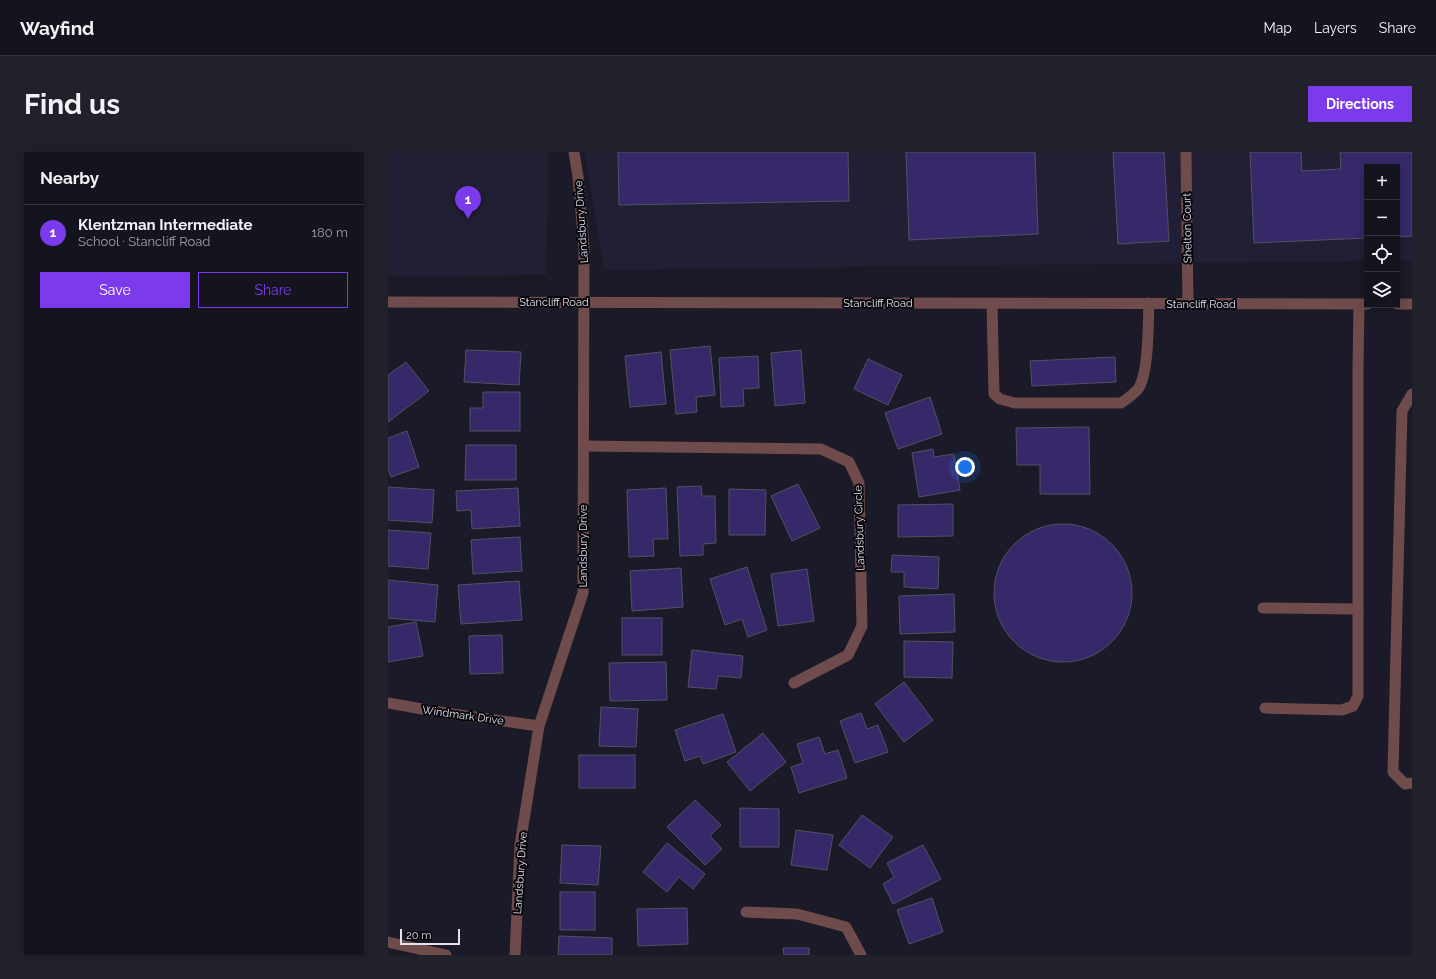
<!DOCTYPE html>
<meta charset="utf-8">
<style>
:root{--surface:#14141e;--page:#21212b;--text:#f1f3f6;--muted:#9d9ea4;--line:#33333c;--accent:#7c3aed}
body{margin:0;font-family:Raleway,sans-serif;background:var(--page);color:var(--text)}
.controls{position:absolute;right:12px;top:12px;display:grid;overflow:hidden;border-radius:0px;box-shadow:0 2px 10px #0003}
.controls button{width:36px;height:36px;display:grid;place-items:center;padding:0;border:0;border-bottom:1px solid var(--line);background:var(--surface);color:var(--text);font:20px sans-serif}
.scale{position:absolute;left:12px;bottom:10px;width:60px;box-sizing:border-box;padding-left:4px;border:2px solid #e3e2ed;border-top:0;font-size:11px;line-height:14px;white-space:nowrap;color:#e3e2ed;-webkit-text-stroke:3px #06060c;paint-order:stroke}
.you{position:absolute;left:577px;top:315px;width:14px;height:14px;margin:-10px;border:3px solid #fff;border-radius:50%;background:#1a73e8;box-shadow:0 0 0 6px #1a73e833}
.badge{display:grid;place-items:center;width:26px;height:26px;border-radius:50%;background:var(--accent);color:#fff;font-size:13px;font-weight:700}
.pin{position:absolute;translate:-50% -33px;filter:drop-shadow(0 1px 2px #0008)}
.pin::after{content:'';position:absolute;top:21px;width:14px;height:12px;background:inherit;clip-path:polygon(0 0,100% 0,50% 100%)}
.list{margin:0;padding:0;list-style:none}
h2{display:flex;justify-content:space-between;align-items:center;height:52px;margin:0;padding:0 16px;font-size:17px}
h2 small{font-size:13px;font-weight:400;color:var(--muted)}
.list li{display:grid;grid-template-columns:26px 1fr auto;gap:12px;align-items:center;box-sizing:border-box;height:56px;padding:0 16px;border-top:1px solid var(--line)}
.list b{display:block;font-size:15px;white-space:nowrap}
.list p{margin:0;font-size:13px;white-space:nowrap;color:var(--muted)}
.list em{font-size:13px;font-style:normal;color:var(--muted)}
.actions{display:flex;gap:8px;padding:12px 16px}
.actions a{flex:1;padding:9px 0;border:1px solid var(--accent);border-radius:0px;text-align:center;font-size:14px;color:var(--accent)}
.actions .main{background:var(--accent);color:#fff}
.icon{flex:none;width:22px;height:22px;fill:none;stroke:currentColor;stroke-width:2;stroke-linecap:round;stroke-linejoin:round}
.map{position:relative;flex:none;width:1024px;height:803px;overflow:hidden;border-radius:0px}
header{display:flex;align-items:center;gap:24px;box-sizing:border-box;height:56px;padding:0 20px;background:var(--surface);border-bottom:1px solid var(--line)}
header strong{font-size:19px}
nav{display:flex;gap:22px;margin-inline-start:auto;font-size:14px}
.intro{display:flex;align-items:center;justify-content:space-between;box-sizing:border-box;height:96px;padding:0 24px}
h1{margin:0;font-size:28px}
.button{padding:10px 18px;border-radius:0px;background:var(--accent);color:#fff;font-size:14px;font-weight:700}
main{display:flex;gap:24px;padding:0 24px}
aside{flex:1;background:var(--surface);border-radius:0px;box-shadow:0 2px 10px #0003}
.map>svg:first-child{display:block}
.built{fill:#211f33}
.building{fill:#372969;stroke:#525162}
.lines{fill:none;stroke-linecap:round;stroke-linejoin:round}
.service{stroke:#6f4b4b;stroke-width:11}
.minor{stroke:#6f4b4b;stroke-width:11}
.tertiary{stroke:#6f4b4b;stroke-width:11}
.labels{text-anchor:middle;stroke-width:4;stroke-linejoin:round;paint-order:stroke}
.street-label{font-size:11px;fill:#e3e2ed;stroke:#06060c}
</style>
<header>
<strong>Wayfind</strong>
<nav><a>Map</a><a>Layers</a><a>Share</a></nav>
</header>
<div class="intro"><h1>Find us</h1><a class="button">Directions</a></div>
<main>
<aside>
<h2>Nearby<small></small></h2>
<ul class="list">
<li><span class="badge">1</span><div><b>Klentzman Intermediate</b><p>School · Stancliff Road</p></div><em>180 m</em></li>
</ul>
<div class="actions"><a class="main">Save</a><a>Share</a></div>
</aside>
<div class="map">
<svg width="1024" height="803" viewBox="0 0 1024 803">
<rect width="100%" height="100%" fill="#1b1a28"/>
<g class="built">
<path d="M0,0h159l2,12 -3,111 -158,1z"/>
<path d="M197,0h827v109h-15v-94h-30v94l-763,9z"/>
</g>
<g class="building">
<path d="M230,0h230l1,49 -230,4z"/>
<path d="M518,0h129l3,82 -129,6z"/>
<path d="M725,0h51l5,89 -51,3z"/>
<path d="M862,0h51l1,19 39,-2 -1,-17h72v84l-15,1v-70h-30v71l-113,5z"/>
<path d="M322,194l5,49 -19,2 1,15 -21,2 -6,-64z"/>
<path d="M78,198l55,2 -2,33 -55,-3z"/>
<path d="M413,198l4,53 -30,3 -4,-53z"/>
<path d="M273,200l5,52 -36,3 -5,-51z"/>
<path d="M370,204l1,32 -16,1 1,17 -23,1 -2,-49z"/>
<path d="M727,205l1,25 -84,4 -2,-25z"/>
<path d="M480,207l34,16 -14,30 -34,-16z"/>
<path d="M18,210l23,29 -41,31v-47z"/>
<path d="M95,240h37v39h-50v-23h13z"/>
<path d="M542,245l12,37 -44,15 -13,-36z"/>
<path d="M701,275l1,67h-50v-29h-23l-1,-37z"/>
<path d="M19,279l12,36 -28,10 -3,-8v-31z"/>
<path d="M78,293h50v35h-51z"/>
<path d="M545,297l1,8 20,-3 6,36 -41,7 -7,-44z"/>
<path d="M410,332l22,44 -28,13 -21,-45z"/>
<path d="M313,334l1,10h13l1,47 -13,1v11l-23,1 -3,-69z"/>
<path d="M0,335l46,3 -2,33 -44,-3z"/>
<path d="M130,336l2,38 -48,3 -1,-19 -14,1 -1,-20z"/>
<path d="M278,336l2,51h-15l1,17 -25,1 -2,-67z"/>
<path d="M341,337l37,1 -1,45h-36z"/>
<path d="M565,352v32l-55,1v-32z"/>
<circle cx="675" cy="441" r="69"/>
<path d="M0,378l43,3 -3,36 -40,-3z"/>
<path d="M132,385l2,34 -49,3 -2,-34z"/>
<path d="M504,403l47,2 -1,32 -34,-2v-15h-13z"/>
<path d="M359,415l20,63 -19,7 -6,-18 -17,6 -15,-46z"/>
<path d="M293,416l2,39 -51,4 -2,-40z"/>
<path d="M419,417l7,52 -36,5 -7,-52z"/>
<path d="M0,428l50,5 -3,37 -47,-4z"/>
<path d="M131,429l3,39 -61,4 -3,-39z"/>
<path d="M566,442l1,38 -55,2 -1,-38z"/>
<rect x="234" y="466" width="40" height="37"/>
<path d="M28,470l7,34 -35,6v-35z"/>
<path d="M114,483l1,38 -33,1 -1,-38z"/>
<path d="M516,489l49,1 -1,36 -48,-1z"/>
<path d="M304,498l51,6 -2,22 -23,-2 -2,13 -28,-2z"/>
<path d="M278,510l1,38 -57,1 -1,-38z"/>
<path d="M516,530l29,38 -29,22 -29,-38z"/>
<path d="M213,555l37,2 -2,38 -37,-1z"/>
<path d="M473,561l6,16 11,-4 10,27 -33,11 -15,-42z"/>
<path d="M335,562l13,38 -33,12 -3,-8 -15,5 -10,-31z"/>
<path d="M375,581l23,29 -36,29 -23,-29z"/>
<path d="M431,585l6,17 13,-4 9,28 -48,15 -8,-26 12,-4 -6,-19z"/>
<rect x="191" y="603" width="56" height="33"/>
<path d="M307,648l26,25 -11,11 12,13 -17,16 -38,-38z"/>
<path d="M352,656l39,1v38h-39z"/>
<path d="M474,663l31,22 -23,31 -31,-23z"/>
<path d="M408,678l37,5 -6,35 -36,-5z"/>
<path d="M279,691l38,31 -12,15 -14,-12 -12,15 -24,-20z"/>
<path d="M174,693l39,1 -3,39 -38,-2z"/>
<path d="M535,693l18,34 -48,25 -10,-20 11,-7 -7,-14z"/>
<rect x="172" y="740" width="35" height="38"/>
<path d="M544,746l11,34 -34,12 -12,-34z"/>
<path d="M299,756l1,36 -50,2 -1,-37z"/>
<path d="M171,784l53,2v17h-54z"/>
<path d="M395,796h26v7h-25z"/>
</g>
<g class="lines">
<g class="service">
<path d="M604,151l2,91 6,5 15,4h106c6,-4 12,-8 17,-14 11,-15 10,-66 11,-86"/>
<path d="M1024,242l-10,17 -9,361 12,12 7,-1"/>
<path d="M875,456l95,1"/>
<path d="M877,556l77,2 11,-4 5,-10v-329l1,-63"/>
</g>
<g class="minor">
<path d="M798,0l2,151"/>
<path d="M196,294l237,3 28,13 10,21 3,143 -14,29 -54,28"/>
<path d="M0,551l51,9 100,14"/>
<path d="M358,760l51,2 49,13 15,28"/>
<path d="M0,790l58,13"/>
<path d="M127,803l5,-110 19,-119 44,-133 1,-346 -6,-70 -4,-25"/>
</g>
<g class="tertiary">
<path d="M0,150l979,2"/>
<path d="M1009,152h15"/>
</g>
</g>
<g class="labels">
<g class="street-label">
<text transform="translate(193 70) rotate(-94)" y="4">Landsbury Drive</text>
<text transform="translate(799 76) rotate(-91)" y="4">Shelton Court</text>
<text x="166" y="154">Stancliff Road</text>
<text x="490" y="155">Stancliff Road</text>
<text x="813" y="156">Stancliff Road</text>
<text transform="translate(471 376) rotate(-92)" y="4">Landsbury Circle</text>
<text transform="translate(195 394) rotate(-90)" y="4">Landsbury Drive</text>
<text transform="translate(75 563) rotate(8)" y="4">Windmark Drive</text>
<text transform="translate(132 721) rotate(-86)" y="4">Landsbury Drive</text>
</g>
</g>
</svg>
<div class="controls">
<button>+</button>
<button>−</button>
<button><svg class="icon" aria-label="locate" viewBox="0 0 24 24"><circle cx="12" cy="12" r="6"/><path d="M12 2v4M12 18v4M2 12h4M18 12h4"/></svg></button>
<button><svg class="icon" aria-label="layers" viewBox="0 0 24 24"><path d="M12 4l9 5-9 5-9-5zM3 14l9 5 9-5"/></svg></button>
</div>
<div class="scale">20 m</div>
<div class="you"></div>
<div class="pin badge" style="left:80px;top:67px">1</div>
</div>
</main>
